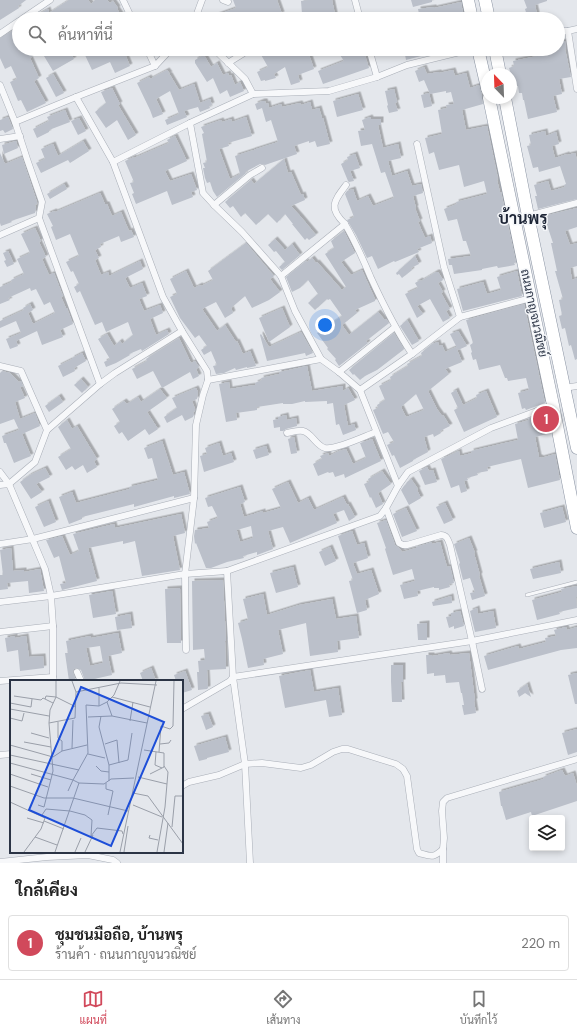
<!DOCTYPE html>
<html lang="th">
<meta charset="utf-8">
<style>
:root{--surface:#fff;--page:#f2f2f2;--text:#222;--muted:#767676;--line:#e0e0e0;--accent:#d1495b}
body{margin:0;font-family:"DM Sans",Sarabun,sans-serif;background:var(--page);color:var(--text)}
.controls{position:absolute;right:12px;bottom:12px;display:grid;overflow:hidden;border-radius:4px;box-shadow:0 2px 6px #0003}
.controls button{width:36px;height:36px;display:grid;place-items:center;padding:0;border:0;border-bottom:1px solid var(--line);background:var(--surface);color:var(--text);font:20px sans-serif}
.compass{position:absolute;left:481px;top:68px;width:36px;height:36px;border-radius:50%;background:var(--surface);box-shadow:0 2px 6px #0003;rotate:337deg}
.you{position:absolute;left:325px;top:325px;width:14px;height:14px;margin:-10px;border:3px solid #fff;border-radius:50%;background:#1a73e8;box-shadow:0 0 0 6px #1a73e833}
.badge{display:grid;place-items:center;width:26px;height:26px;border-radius:50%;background:var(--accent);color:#fff;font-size:13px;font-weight:700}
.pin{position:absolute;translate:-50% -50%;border:2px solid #fff;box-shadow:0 1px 4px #0006}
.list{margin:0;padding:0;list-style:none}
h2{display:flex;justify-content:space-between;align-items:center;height:52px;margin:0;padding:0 16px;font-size:17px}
h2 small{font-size:13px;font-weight:400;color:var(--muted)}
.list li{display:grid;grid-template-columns:26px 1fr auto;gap:12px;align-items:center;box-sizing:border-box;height:56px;margin:0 8px 8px;padding:0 8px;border:1px solid var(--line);border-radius:4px}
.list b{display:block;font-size:15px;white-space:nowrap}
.list p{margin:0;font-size:13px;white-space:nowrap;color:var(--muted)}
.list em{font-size:13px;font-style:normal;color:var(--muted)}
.icon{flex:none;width:22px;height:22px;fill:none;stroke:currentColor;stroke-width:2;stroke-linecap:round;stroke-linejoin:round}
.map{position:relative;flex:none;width:577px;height:863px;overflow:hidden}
.search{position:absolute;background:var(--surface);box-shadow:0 2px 6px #0003;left:12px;right:12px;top:12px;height:44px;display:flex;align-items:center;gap:10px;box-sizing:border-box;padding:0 14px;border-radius:22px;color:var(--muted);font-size:15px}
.sheet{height:116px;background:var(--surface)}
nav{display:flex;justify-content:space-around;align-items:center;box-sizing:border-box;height:56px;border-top:1px solid var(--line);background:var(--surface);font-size:11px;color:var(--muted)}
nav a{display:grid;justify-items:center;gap:2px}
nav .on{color:var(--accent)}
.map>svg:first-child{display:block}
.building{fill:#bbc0ca;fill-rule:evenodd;filter:url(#shadow)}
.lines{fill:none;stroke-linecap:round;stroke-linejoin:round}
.lane-casing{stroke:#a9aeb7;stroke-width:4}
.street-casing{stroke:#a9aeb7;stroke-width:7}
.highway-casing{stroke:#8b94a3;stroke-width:13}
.lane{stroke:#f7f8fa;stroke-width:3}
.street{stroke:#f7f8fa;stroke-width:6}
.highway{stroke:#fff;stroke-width:12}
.labels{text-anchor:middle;stroke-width:3;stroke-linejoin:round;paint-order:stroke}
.street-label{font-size:12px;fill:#2b3445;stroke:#f4f6f9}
.district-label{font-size:16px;font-weight:bold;fill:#1d2536;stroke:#f4f6f9}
.inset-road{fill:none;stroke:#9a9fa9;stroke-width:1}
.view{fill:#1d4ed8;fill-opacity:0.15;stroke:#1d4ed8;stroke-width:2}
.inset-edge{fill:none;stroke:#2b3445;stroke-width:2}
</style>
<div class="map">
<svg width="577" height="863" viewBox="0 0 577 863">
<defs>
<filter id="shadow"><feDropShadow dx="2.5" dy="-2.5" stdDeviation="0" flood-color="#0004"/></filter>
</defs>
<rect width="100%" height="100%" fill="#e4e7ec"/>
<g class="building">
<path d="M0,0h26l-8,6 1,2 -19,12z"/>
<path d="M69,0h19l3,4 4,-4h12l3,3 3,-2 5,7 -1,1 7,10h-17l-5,-7 -10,7h-62l18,-10 1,4z"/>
<path d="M233,0h44l5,14 -14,5 -1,-2 -6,2h-53v-1l28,-10z"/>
<path d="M309,0h23l4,19h-46l12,-5 -1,-13z"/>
<path d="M411,0h21v2l-19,5z"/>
<path d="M524,0h23v1l-12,4 3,14h-10l-3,-10 2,-1z"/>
<path d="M461,2l3,17h-44l-2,-10 16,-2v1z"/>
<path d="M19,27v22h49l6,10 -21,12 -12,-20 -11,7 9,20 -5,3 12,22 -19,9 -6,-12 -3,1 -8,-19 7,-3 -6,-13 -6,3 -5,-11v-20z"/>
<path d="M565,41l1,8h-1l6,28 -12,2 3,15 -9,2 4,16 -29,7 -4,-19h-1l-1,-7h-3l-1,-7h-5l-2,-12 -2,-6 5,-2 -1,-5 39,-8 2,-1 -1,-3h5v-7z"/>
<path d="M92,49l3,6 5,-2 1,2 14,-6h8l7,17 -15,7 -5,-11 -18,8 -8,-17z"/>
<path d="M266,49h16l3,5 16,-5h6l7,20 -16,6 2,7 -9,3 -6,-18 -11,7 2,4 -11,3v-1l-4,1 -4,-9 11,-5 -8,-14z"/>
<path d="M336,49h27l6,19 -46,16 -5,-13 26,-10z"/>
<path d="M404,49h19l2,6 -19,5z"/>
<path d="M204,55l7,12 6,-4 6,12 5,-2 1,3 2,-1 4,10 5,-3 4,9 -14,6 -3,-7 -7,4 -7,-16 -6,4 -12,-19v-3z"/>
<path d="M424,67l3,7 12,-2v1l14,-3 2,6 11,-3 4,15 9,-3 3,10v4l1,5 -21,6 4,20 21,-4 11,53 -1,1 3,12h1l15,70 -2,1 1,2 -17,3 -1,-2 -15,3v1l-28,4 -2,-9h-3l-1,-6 23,-3 -5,-15h-3l-6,-22 -9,2 -4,-12 13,-5 -1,-2 31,-8 -3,-13 -20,6 -5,-22 -20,5 -5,-18 -5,2 -4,-16 17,-4 -4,-24 9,-2 -1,-3 8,-1 -3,-12 -5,1v-2l-16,3 -6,-14 -5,2 -4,-11z"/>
<path d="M167,70l3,4 -2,1h2l9,15 15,-6 6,19 10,-4 2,6 -3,1 1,2 -10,4 -2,-5 -14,4 3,6 -20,8 -2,-5 14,-6 -9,-23 -14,8 7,15 -10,4 -3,-8 -13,-27 12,-6 1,2z"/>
<path d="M53,74l11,19 -8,4 -10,-19z"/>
<path d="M112,88l8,16 -2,1 18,30 -8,5 -11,-20 -11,8 -11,-16 11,-9 -5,-11z"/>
<path d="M394,89l3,13 -2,1 3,8 -9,2 -2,-7 1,-1 -3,-14z"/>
<path d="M429,93l3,13 -8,2 -3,-13z"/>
<path d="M358,94l5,16 -26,7 -4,-16z"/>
<path d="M262,101h3l1,3 2,-1 1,5 12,-4 1,3 18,-4 1,2 9,-3 2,8 7,-2 3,10h1l7,26 -13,3 -2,-6 -6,2v-2l-15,5 3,8 -32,11 -3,-1h-2l-15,8 1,1 -29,24 -4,-6 -3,-9 -3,1 -2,-5 -2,-10h2l-2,-5 4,-1 -5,-28 2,-1 -3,-6 20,-7 1,2 9,-3 1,3 14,-5 6,19 -24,7 1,3 -10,3 11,30 10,-5 -5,-18 43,-14 -7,-22 -5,2 -4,-14 -5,2 -2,-6z"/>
<path d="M65,110l5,12 -21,8v2l-12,6 -4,-9 16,-8 -2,-4z"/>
<path d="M8,117l5,12 -8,4 -2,-3 -3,1v-11z"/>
<path d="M370,117l1,2h10v6h-3l5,23 15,-4 3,14 -13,3 4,15 15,-5 5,15 9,-2 2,9 -10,3 3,12h-1l5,13 -2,1 7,16 5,-2 2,7 -15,6 2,3 -24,10 -1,-1 -16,8 -6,-13 -5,2 -11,-23 -9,-15 7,-3 -9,-23 2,-3 6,-2 4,12 11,-5 5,10 21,-8 -9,-26 -4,1 -9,-29 -11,2 -3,-15 7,-1 -3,-10z"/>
<path d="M79,118l7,13 -8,4 -7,-14z"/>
<path d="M545,131l1,5 10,-4 3,12 -7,2 3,12 12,-4v1l8,-2 2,7v39l-39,10 -3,-13h2l-3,-11 14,-4 3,10 14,-4 -1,-2 2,-1 -6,-18 -21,6 -1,-5 -5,1 -6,-22 4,-1 -2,-10z"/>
<path d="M175,136l12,25 -22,10 5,10 21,-7 6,16 -6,2 2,5 -21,8 -5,-14 -31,13 -4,-10 2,-1 -4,-10 4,-1 -9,-21 9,-4v1l35,-15 -2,-3z"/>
<path d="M16,141l2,7 -14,6 -2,-9z"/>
<path d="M83,141l6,10 -19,12 -2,-3 -27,13 -5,-10 9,-4 -4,-10 12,-5 5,12z"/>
<path d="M0,153l5,11 17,-7 15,45v2l-2,1 1,3 -1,5 -24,8 1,1 -11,4 -1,-3z"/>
<path d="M355,154l5,14 -10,3 4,10 -5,1 -1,-1 -7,-17 7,-4 -1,-3z"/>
<path d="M284,159l4,14 3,-1 10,23 2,-1 2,6 -14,6 10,11 15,18 -7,5 -2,-2 -2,2 -13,-16h1l-8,-10 -8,9 -9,-9 -12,11 -11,-12 -4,4 -8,-11 -3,2 -5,-6 26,-22 3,4z"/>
<path d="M64,184l3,5 -17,10 -3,-5z"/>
<path d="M100,193l5,11h2l5,12 9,-4 8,19 2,-1 3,7 -13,5 -2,-6 -19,8 1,3 -6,3 4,8 -4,2 6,15 7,-3 1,4 31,-15 3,8 -18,9 5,10 12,-5 5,13 -8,3 5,12 16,-6 3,8 -13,6 6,16 11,-5 2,4 -27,17 -1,-2 -12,5 1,1 -14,8 -10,4 -2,-5 6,-3 -12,-20 9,-5 7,12 6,-5 2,3 11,-9 -1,-2 -4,-11 -22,10 -4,-10 -7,3 -15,-34 -3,2 -3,-6 5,-3 -6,-13 -2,1 -5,-10 13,-6 -9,-22 -14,6 -5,-13 2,-1 -6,-12 7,-3 1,1z"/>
<path d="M577,208v19l-12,4 5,14 7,-2v23l-7,2 2,12 5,-2v81l-2,1 -4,-15 -2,1 -4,-18 -3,1 -3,-13 3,-1 -3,-15 4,-1 -8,-28h2l-6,-28h2l-9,-27z"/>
<path d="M35,228l6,13 -2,1 7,15 -4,2 7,16 5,-2 9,23 -2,1 5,11h1l6,16 -13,6 3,7 -21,8 -5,-14 -21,10 2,5 -8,3 -4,-10 15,-6 -5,-12 -16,7v-7l24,-11 -1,-2 7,-4 3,6 -5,3 5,11 22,-11 -5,-11 -6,3 -8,-16 -5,2 -1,-3 -22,10 2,2 -10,4v-17l12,-5 -1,-2 13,-6 -7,-15 13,-6 -9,-19z"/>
<path d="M344,231l11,22 -14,9 10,13 11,-5 13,29v2l-20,9 2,3 -15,12 7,10 29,-23 6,7h2l3,4 -23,18 2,2 -29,23 -4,-6 1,-1 -9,-10 1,-1 -11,-15 8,-6h1l16,-11 -12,-17 -2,1 -1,-1 -12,11 -7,-7 10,-9 -10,-14 -8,8 -8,4 -6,-15 20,-16 1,1 5,-4 4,5 1,-1 25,28 4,-3 -21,-33 9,-6 -3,-7z"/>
<path d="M275,239l10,11 7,-6 8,11 -18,15 -3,-3 6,-5 -9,-11 -2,1 -6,-7z"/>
<path d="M246,243l28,33 -4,3 10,13 -11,8 -17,8 -7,-12 -14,12 2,5 -8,5 -9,-16 -14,7 15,22 8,-6 11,17 1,-1 6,13 7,-3 6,15 -9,2v-1l-11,3 -1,-2 -11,5 -8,1 -3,-8 4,-1 -6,-14 -7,4 -3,-5 6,-4 -8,-11 -4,3 -15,-20 -10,-21 7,-3 -7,-15 16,-8 8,17 6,-3 1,1 12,-6 -5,-9z"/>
<path d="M8,251l6,13 -7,3 -3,-6 2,-1 -3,-7z"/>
<path d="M415,256l4,8 -8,4 1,2 -10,8 -3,-4 -2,1 -1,-2z"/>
<path d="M517,271l5,25 -59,15 -6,-22 26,-7 4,12 14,-4 -4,-13z"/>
<path d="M436,272h2l5,8 -5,3 5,9 -2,1 9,16 -4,2 4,7 -7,4 -13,-23 -13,7 6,8 -6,4 -12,-24 13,-6 -3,-5 5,-3 1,1z"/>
<path d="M524,304l21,99 -19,7 -1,-2 -3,1 -4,-16 11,-3 -3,-12 -18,3 -1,-3h-2l-5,-13 -21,5 -3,-11 -3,1 -2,-7 1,-1 -2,-7 3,-2 -7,-23z"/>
<path d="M282,308l8,19 -21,15 -10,-24z"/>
<path d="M407,320l12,21 -7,4 -12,-19z"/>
<path d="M458,331l9,15 -9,4 -8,-16z"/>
<path d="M301,332l12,21 -7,3 -1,-3 -38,8 -7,-26 1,-1 8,13z"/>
<path d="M394,333l10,16 -1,1 -26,20 -12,6 -5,4 -6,-6 -1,1 -4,-5z"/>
<path d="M179,338l12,25 4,-2 4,6 -3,2 3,7 -6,3 -3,-7 -28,16 -9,-17 -16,8 -5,-10 15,-8 -1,-2z"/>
<path d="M438,342l1,4 3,-1 3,7 11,-5 6,15 -17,7 4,5 -21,17 9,18 5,7 1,-1 7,11 -10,5 1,2 -7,4 -1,-3 -9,3 4,15 -15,8v1l-13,7 -6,-13 -2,1 -5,-11 7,-3 -6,-10 -5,2 -10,-24 5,-2 -1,-3 8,-5 -6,-14 12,-6 -1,-3 18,-11 -1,-2 15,-8 -1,-3 11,-9zM416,394l8,16 -18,7 -5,-10z"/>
<path d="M82,353l4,8 -12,7 1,3 -12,6 -5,-11 14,-7v-1z"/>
<path d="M307,366l5,25 31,-5v5l5,-3 7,12 -11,5 4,21 6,-2 2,6 -13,5 -4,-11 -3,1 -3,-22 -6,1v-3l-22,1v-1l-13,3h-9v-1l-26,4v3l-21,3 1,7 -11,2 -7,-38 10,-2 1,7 18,-3 8,-1 -1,-2 7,-3 -1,-2 18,-4v-2l10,-2z"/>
<path d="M2,371l8,2 9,9 2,-1 2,5 -3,1 5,11 -10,4 5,17 15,-6 5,13 -18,8 9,22 -17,7 -8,-20h-2l-2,-7 17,-6 -5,-11 -14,5v-51z"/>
<path d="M81,379l7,8 -6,6 -8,-8z"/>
<path d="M196,388l2,4 -1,7 -5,2 3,8v2l-2,1 1,1 -1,4 -8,4 -3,-6 -15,8 -3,-6 13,-9 -5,-10z"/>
<path d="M160,389l7,9 -20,14 11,17 -9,6 -4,-6 -17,12 -6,-9 -3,2 -5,-8 6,-4 -8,-13 12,-8 3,3 11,-7 3,5z"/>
<path d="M456,390l7,15 14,-7 -1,-3 10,-4 11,26 -33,15 -10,-22 4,-2 -7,-15z"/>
<path d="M59,396l4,6 -14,10 -4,-6z"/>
<path d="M546,412l5,21 -16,4 4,20h1l1,1 14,-4 5,26 -32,8 -7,-29 -34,8 1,4 -11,2 1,2 -11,3 1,2 -4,1 3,10 -6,2 -2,-8 -8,3 -10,-29 18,-8 1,5 12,-3 -1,-2 47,-11 -3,-16 14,-4 -1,-1z"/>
<path d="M286,415l1,5 9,-2 1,8 -11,3 -3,2h-3v-4l-6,1 -1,-8 5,-1v-2z"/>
<path d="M67,420l5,9 5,-3 20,33 -3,2 3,6 -10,6 -4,-8 -8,5 -3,-4 -6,4 -8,-13 13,-8 -13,-22z"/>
<path d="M294,437l3,16 -6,1 -3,-15z"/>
<path d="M372,439l9,22 -36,17 -1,-4 -9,3 -2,-5 -4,1 -1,-1 -10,4 -5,-12 9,-5 -2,-3 8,-3 1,3 10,-5 7,-2 7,15 13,-6 -6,-15z"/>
<path d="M162,441l11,34 11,-3 6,22 -16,4v-2l-40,11v-3l-52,13v2l-13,5 -10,-27 13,-5 4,11 54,-14 -1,-2 29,-7 -6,-22 -4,1 -4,-11z"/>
<path d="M219,443l4,13 8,-3 3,9 -30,10 -4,-16 7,-2 -2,-6z"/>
<path d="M266,446l3,9 -13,4 -3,-9z"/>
<path d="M427,467l2,4 4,-1 4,12 -12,3 -6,-14z"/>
<path d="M45,468l5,9 -14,7 6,8 -11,7 -11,-17 10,-7z"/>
<path d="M382,471l9,13 -13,9 5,11 -7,4 -5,-11 -1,1 -6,-14 5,-2 -1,-3z"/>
<path d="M411,479l7,10 -1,1 4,8 -12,7 -8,-15 3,-4 2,-2 1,-2z"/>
<path d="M288,482l10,21 10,-5 6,12 29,-13 4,8 1,-1 7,13 -6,4 -5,-11 -11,4 4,9 -47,20 -7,-16 -15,4 5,18 -16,6v-3l-14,4 1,2 -17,4 -16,6h-5l-10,-25 -1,1 -1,-8 1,-6 14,-2 -2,-6 11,-4 -6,-12 -4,1 -3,-9 35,-11 5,15 -5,2 4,13 19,-6v2l18,-5 -9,-19zM251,526l2,12 -13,4 -3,-11v-1z"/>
<path d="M48,501l8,21 -12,5 -9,-20z"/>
<path d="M445,503l8,17 -9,4 -8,-17z"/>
<path d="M562,507l4,15 -22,6 -4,-15z"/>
<path d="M406,508l11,23 -15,6 -9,-23z"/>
<path d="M181,514l4,19 -12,3 7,34 -38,6 -7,-35 -12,3v-3l-35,7 9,33 -35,9 -2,-6 6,-1 -7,-27 -5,2 -8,-18 16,-4 8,19 9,-4 -6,-17 41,-10 1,4z"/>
<path d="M386,520l9,25 5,4 2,3 14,-4v-1l16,-5v2l8,-2 7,25 3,-1 4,17 -5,1 1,3 -11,3v-2h-5v-1l-17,4 1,5 -14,3 -4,-14 15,-4 -3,-12 -19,6 -8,-26 1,-1 -9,-25z"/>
<path d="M352,531l5,14 7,-2 4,15 -15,5 4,11 14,-4 8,24 -14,6 2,10 -10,3 -8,-32 4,-1 -15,-44z"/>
<path d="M469,538l6,15h-1l6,22 -1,1 6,20 -13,4 -2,-7 5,-1 -5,-14 -7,2 -4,-16 1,-1 -6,-19z"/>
<path d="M330,547l6,14 -11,5 -6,-14z"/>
<path d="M11,548l2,23 11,-1v2l16,-3 4,22 -15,2 -1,-12 -21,2 1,6 -8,1v-15h3l-3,-25z"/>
<path d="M559,562l2,11 -28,6 -3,-10z"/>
<path d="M293,567l5,20 -22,6 -6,-20z"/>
<path d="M223,580l3,61h-1l1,28 -19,1 1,18 -1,1 -9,1 -1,-18h2l-1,-11 7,-1 -1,-11 -11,1 -1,-69z"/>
<path d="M577,586v11h-1l1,11 -18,4 1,2 -23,6 -5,-20 30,-8 -1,-3z"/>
<path d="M180,588l1,55h-14l-2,-54z"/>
<path d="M112,591l4,23 -23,4 -4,-23z"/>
<path d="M263,594l4,21 32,-10 33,-6 4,20 20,-3 3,22 -22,3 1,11 -28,4 -4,-33 -28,7 5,24 -20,5 1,6 -16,3 -6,-29 -4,-16 10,-3 -5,-21z"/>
<path d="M451,596l1,7 -19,3 -1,-4z"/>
<path d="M477,608l1,6 15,-3 3,17 -21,4 -5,-21z"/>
<path d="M460,611l4,15 -10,3v-3l-5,2 -3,-11 5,-1v-3z"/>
<path d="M130,614l2,14 -15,2 -2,-13z"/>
<path d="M427,623v17h-9l-1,-16z"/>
<path d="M566,627l1,3 10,-3v21l-16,2 -73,20 -4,-14 34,-10 1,3 27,-7 -1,-4 11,-2 -2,-6z"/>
<path d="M118,633l4,20 -14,3 4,19 -18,4v2h-9l-4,-11 -4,-2 -3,1 -1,3 3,9h-7l-4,-28h3l-2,-12 24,-5 1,2zM100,646l3,17 -13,3 -4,-18z"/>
<path d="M15,636v2l11,-2 3,21 14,-1 1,12 -24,3 -2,-21 -11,2 -2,-14z"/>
<path d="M449,653l1,2 19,-2 6,48h-1l2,12 -12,2 -2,-10h2l-2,-12h-1l-2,-11 -13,1 -1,-8 -11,1v-3l-7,1 -1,-19h6v1z"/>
<path d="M391,665h12v17h-2l1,20h-10l-1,-21z"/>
<path d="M151,668l5,13h-13l-3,-8z"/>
<path d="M310,670l4,22 24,-4 4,27 -13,2 -3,-17 -41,8 -6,-32z"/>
<path d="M185,671l7,19 -10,3v-12h-6l-2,-6z"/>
<path d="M577,673v31h-2l-7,-29z"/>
<path d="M527,684l4,13 -6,-4 -6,4 -2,-6z"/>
<path d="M208,714l5,13 -7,3 -5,-14z"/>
<path d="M577,729v23l-9,3 -6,-22z"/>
<path d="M225,737l4,15 -22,6v1l-8,2 -5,-15z"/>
<path d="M562,770l3,6 8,-3 4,13v15l-45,15 -1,-4 -25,8 -4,-14h-1l-2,-14 45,-13 -1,-2z"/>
</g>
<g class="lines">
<defs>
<path id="lane" d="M527,595l50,-13"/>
<g id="street">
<path d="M123,0l9,19"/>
<path d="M223,0l5,2"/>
<path d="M355,0l5,19"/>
<path d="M22,19l28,-19"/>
<path d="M195,19l7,-19"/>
<path d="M577,29l-9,2 9,58"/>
<path d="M558,31h10"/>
<path d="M0,34l19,-13"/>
<path d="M147,49l8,17"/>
<path d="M171,49l-16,17 -79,31 37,65 50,135 19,34 25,40 1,9 -5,15 -7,30 -2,73 -9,76 42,-3 6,106 12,87 5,99"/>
<path d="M214,49l31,30 8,15"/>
<path d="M369,49l8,28"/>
<path d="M228,63l16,-10 14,-4"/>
<path d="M0,85l15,37 12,37 15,43 -3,16 -39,17"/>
<path d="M15,122l61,-25"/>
<path d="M190,123l13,70 11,12 28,27 39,44 14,35 26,48 18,13 21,18 38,96"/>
<path d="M0,139l20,-3"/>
<path d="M113,162l77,-39 63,-29 76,-3 48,-14 30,-12 65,-16"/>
<path d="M214,205l36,-30 12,-7"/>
<path d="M528,216l49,-13"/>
<path d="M39,218l61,166"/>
<path d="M345,224c-17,-16 -11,-23 1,-39"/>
<path d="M281,276l64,-52c10,17 18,35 26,54 12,26 25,52 41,76"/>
<path d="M460,317l71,-19"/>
<path d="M0,366l21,5 26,59"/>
<path d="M339,372l56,-45"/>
<path d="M208,380l113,-21"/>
<path d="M564,388l13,-2"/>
<path d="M360,390l52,-36 48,-37 -16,-50 -27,-123"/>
<path d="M287,433c5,-1 11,-3 16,-2 9,2 13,15 22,17 11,2 40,-12 51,-16"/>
<path d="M0,472l9,12 36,85 6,27 2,30v51l1,4"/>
<path d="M0,485l9,-1 26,-22 12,-32 53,-46 15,-11 67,-42"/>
<path d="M386,508l13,35 4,2h4l34,-10c6,0 7,5 9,10l22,96 10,48"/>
<path d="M0,544l33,-5 161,-41"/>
<path d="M227,571l153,-55 6,-8 12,-22 10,-14 83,-44 62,-23"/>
<path d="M0,602l51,-6 134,-22 1,76"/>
<path d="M0,632l53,-6"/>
<path d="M77,672l4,9"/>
<path d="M0,681l53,-4"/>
<path d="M182,709l48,-28 3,-4 239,-36 105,-21"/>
<path d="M0,755l11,-1"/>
<path d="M182,786l7,-4 30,-7 26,-11 17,-1 39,5 10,-3 22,-13 9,-3h6l48,15 7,5 4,7 10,73 2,4c11,3 14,6 24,-4l1,-11 -2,-27 1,-9 4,-4 130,-39"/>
<path d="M443,849v14"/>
<path d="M0,862l47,-5 41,-2 25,5 4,3"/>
</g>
<g id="highway">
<path d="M468,0l4,19"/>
<path d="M485,0l4,19"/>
<path d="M478,49l9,39"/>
<path d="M495,49l5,25"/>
<path d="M489,98l64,307 24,123"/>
<path d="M505,98l23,118 49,232"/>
</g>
</defs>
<use href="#lane" class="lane-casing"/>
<use href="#street" class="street-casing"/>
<use href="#highway" class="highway-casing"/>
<use href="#lane" class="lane"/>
<use href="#street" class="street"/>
<use href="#highway" class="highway"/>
</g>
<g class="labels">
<g class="street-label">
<text transform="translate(534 313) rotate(78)" y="4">ถนนกาญจนวณิชย์</text>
</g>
<g class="district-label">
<text x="523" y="224">บ้านพรุ</text>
</g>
</g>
<g transform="translate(10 680)">
<rect width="173" height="173" fill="#e4e7ec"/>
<path class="inset-road" d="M89,8v18M66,12l45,-9 36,2M4,16l27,4 2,-2 10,5M102,17l38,10M35,19l1,-3 10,1 20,10M97,22l5,14M0,23l21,4 1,-8M0,29l39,7M91,36l-2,11 10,38v16M78,37l24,-1 35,7M0,38l12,3 2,-8M120,41l3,-19M48,42v16l4,3v10M39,43l26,-5 1,-26 -4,-11M21,53l18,5M14,62l27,5M95,64l12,-4 2,23M150,64l9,-1 2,-3M0,65l43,12 9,-6 25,-6M62,68l1,-28M134,70l20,3v14l-14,7M146,72l-1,13 7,3M149,72l2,-26 9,3 3,-3 1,-45M78,74l17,4M0,75l69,15M0,83l63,17 -5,11M99,85l19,-5 4,-27M86,86l5,5 8,1M0,94l38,13M21,94l20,6M128,97l29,7M69,103l25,1 7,-5 23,-1M96,103v6l7,2 -5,24M0,106l34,12h29l55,13M123,113l15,3 35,48M0,122l35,16 -4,11 -17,23M28,125l6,2 9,-36 -4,-48 1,-13 6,-13v-16M123,125l29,12M32,135l4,-6 24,2 15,4 7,5 -1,16 6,-8 25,3 1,3M17,138l17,5M34,141l20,8M162,147l3,-31h8M140,155l-1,3 9,2M25,157l22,8M45,172l24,-69 -6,-3 15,-27 -2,-48 13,1 8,-4 7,-7 6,-14M65,172l6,-14M75,172l8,-17M110,172l36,-171M114,172l4,-26M147,172l8,-45 3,-35 -4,-6M154,172l4,-29"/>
<path class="view" d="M71,7l83,35 -53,124 -82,-36z"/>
<rect width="173" height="173" class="inset-edge"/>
</g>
</svg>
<div class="controls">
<button><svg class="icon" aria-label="layers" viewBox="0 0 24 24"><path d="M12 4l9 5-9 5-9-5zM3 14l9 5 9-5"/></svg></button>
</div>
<svg class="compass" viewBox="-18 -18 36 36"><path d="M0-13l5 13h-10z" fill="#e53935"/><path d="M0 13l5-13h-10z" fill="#767676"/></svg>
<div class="you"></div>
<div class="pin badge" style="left:546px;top:419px">1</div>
<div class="search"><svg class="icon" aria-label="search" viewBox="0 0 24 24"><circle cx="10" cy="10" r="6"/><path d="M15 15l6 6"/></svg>ค้นหาที่นี่</div>
</div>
<section class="sheet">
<h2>ใกล้เคียง<small></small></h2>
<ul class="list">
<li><span class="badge">1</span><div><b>ชุมชนมือถือ, บ้านพรุ</b><p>ร้านค้า · ถนนกาญจนวณิชย์</p></div><em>220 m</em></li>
</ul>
</section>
<nav>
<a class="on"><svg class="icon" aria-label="map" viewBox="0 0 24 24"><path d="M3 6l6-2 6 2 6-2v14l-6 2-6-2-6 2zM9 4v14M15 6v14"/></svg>แผนที่</a>
<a><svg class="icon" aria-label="directions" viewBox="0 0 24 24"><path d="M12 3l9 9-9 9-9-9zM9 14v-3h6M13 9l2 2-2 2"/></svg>เส้นทาง</a>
<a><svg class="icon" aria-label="saved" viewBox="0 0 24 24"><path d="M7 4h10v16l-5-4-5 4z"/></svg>บันทึกไว้</a>
</nav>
